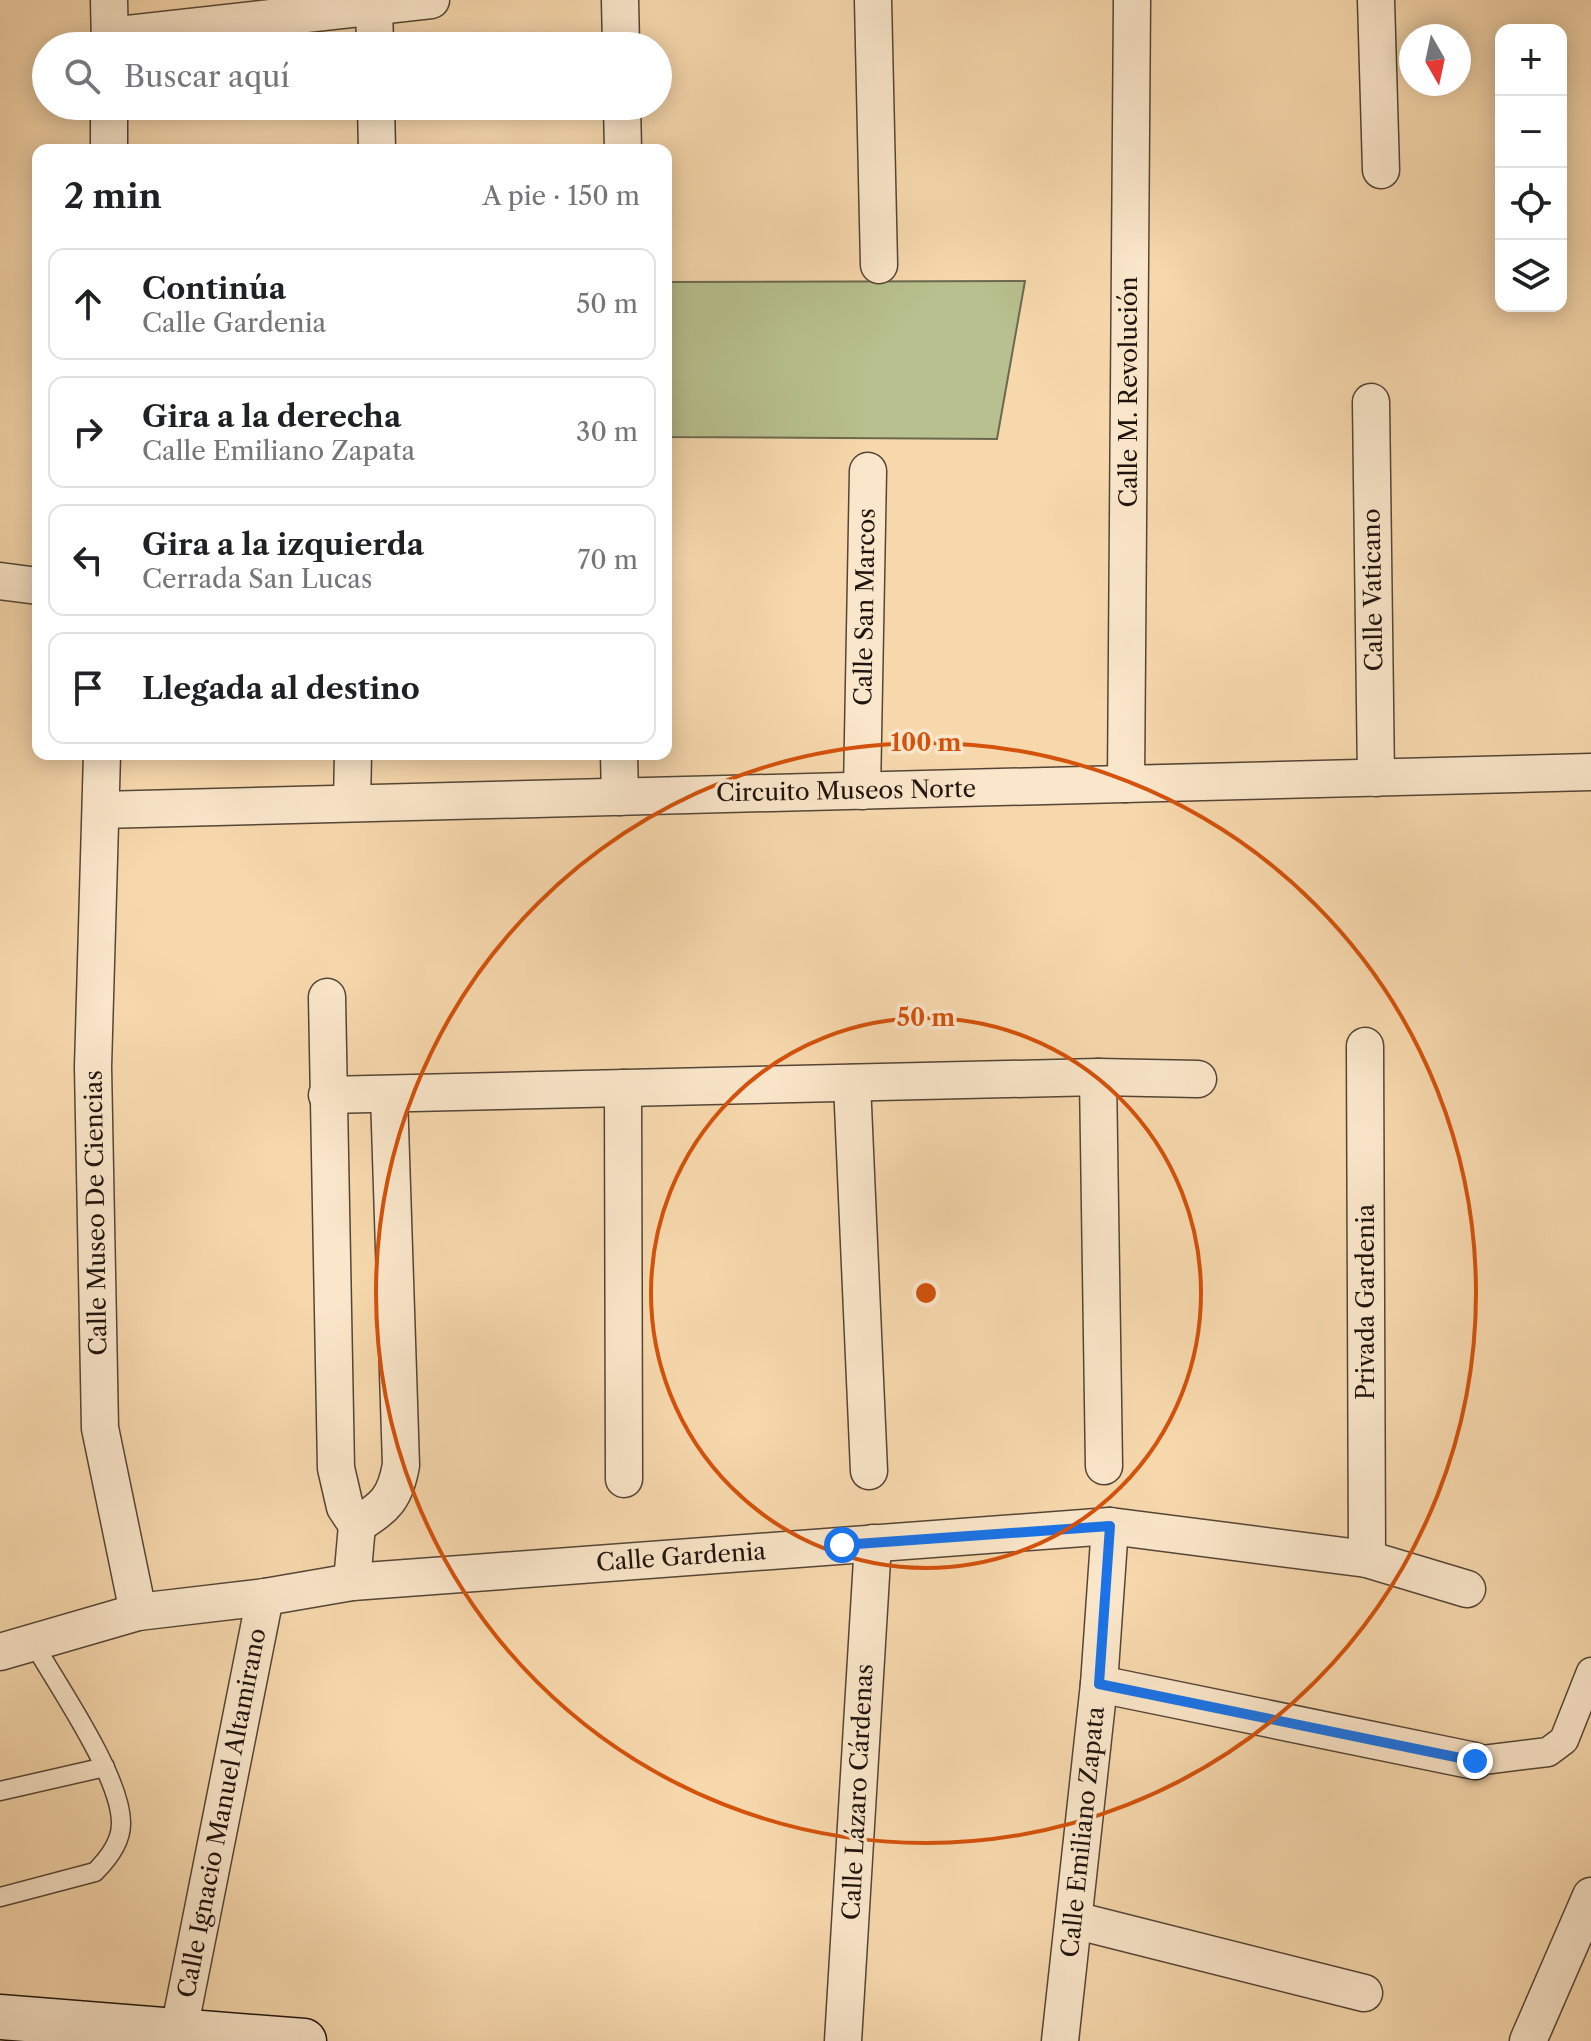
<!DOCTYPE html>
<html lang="es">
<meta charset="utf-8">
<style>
:root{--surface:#fff;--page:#f2f2f2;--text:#202124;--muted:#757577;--line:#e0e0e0}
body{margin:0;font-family:"Libre Caslon Text",serif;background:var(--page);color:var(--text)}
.controls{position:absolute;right:24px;top:24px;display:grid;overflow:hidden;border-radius:16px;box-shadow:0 4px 20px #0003}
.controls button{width:72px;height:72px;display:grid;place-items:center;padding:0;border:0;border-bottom:2px solid var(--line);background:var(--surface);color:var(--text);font:40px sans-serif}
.compass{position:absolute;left:1399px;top:24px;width:72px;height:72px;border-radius:50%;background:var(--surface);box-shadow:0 4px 20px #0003;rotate:171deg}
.stop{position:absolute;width:24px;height:24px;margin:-18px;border:6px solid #1a73e8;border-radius:50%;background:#fff}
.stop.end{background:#1a73e8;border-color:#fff;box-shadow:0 2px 8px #0008}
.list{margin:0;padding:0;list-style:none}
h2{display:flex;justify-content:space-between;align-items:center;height:104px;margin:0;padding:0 32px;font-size:34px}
h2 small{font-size:26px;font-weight:400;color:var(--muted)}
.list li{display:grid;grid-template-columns:52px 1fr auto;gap:24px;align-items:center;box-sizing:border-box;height:112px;margin:0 16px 16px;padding:0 16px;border:2px solid var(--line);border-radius:16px}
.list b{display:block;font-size:30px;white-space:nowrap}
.list p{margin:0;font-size:26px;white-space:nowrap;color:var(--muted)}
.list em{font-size:26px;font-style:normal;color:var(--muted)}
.icon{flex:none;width:44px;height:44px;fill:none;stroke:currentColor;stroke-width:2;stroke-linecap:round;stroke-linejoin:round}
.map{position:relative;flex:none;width:1591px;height:2041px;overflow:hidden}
.search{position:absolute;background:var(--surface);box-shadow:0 4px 20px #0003;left:32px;top:32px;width:640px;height:88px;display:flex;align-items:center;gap:20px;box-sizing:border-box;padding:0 28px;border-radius:44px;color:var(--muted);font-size:30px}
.panel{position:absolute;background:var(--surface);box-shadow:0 4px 20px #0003;left:32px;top:144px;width:640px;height:616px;border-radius:16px}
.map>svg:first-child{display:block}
.green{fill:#b7c08e;stroke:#6b6a4e;stroke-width:2}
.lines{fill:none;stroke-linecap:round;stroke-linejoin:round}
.service-casing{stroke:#554536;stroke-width:21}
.pedestrian-casing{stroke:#554536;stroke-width:31}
.minor-casing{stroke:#554536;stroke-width:39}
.secondary-casing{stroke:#1f140e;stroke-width:47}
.service{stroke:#fae6ca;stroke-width:18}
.pedestrian{stroke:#fae6ca;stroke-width:28}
.minor{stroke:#fae6ca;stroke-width:36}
.secondary{stroke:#fae6ca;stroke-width:44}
.route{stroke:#1a73e8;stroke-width:10}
.ring{fill:none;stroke:#d4520c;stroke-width:4}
.labels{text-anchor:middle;stroke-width:7;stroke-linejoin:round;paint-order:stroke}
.street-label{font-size:24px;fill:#1f140e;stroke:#fae6ca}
.centre{fill:#d4520c;stroke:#fae6ca;stroke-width:4}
.ring-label{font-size:24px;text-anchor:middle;font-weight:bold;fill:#d4520c;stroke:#fae6ca;stroke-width:7;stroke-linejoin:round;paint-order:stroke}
</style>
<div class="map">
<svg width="1591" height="2041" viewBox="0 0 1591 2041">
<rect width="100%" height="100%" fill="#f7d8ad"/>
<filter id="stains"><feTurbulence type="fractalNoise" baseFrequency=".0025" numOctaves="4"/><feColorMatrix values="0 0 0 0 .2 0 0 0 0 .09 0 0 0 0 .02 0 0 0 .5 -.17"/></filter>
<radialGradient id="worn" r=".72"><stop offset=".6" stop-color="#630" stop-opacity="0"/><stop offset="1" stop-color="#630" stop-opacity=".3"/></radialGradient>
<path class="green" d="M1025,281l-28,158 -331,-2v-155z"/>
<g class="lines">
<defs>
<g id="service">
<path d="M0,1791l105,-24"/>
<path d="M0,1897l95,-25c12,-12 26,-30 26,-48 1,-46 -64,-140 -89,-183"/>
</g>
<path id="pedestrian" d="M1475,1761l73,-9 16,-12 27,-68"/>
<g id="minor">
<path d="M109,0l1,46"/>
<path d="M620,0l1,46"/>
<path d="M873,0l6,265"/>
<path d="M1376,0l5,170"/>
<path d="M374,6l1,40"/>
<path d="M110,36l321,-36"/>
<path d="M376,106l1,44"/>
<path d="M622,106l1,44"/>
<path d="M109,150v-44"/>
<path d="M1371,402l5,376"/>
<path d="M0,581l38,5"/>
<path d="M102,754l-9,313 7,361 38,184"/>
<path d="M619,754l1,43"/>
<path d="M1126,784l6,-784"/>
<path d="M862,791l6,-320"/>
<path d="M352,803l1,-49"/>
<path d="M101,810l1490,-38"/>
<path d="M327,997l9,471 9,39 12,18 -5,57"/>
<path d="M1365,1046l2,513"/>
<path d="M1098,1077l6,389"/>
<path d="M852,1083l17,388"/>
<path d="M623,1088l1,391"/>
<path d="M327,1095l771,-18 100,2"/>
<path d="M357,1525c28,-18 38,-26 44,-60l-12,-370"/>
<path d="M0,1652l138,-40 127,-15 87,-15 758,-56 257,33 100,30"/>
<path d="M1099,1684l376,77"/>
<path d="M1074,1920l290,73"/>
<path d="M179,2030l86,-433"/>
<path d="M843,2041l30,-498"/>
<path d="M1060,2041l39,-357 11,-158"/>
<path d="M1528,2041l63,-145"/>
</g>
<path id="secondary" d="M0,2017l304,24"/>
</defs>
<use href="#service" class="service-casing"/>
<use href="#pedestrian" class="pedestrian-casing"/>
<use href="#minor" class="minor-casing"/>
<use href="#secondary" class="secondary-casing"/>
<use href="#service" class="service"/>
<use href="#pedestrian" class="pedestrian"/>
<use href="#minor" class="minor"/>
<use href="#secondary" class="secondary"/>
</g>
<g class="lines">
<path class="route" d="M842,1545l268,-19 -11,158 376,77"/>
</g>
<g class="ring">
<circle cx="926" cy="1293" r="275"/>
<circle cx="926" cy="1293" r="550"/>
</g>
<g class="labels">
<g class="street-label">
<text transform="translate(1129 392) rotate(-90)" y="8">Calle M. Revolución</text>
<text transform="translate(1373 590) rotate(-91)" y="8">Calle Vaticano</text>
<text transform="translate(865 607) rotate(-89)" y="8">Calle San Marcos</text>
<text transform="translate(846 791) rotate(-1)" y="8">Circuito Museos Norte</text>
<text transform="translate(96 1213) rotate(-91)" y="8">Calle Museo De Ciencias</text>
<text transform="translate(1366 1302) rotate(-90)" y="8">Privada Gardenia</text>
<text transform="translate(681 1557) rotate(-4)" y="8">Calle Gardenia</text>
<text transform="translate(858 1792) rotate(-87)" y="8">Calle Lázaro Cárdenas</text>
<text transform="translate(222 1813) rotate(-79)" y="8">Calle Ignacio Manuel Altamirano</text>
<text transform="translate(1083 1832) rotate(-84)" y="8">Calle Emiliano Zapata</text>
</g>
</g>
<circle cx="926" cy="1293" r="12" class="centre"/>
<g class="ring-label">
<text x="926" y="751">100 m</text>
<text x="926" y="1026">50 m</text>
</g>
<rect width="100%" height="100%" filter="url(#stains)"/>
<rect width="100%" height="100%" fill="url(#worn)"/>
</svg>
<div class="controls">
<button>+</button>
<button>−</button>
<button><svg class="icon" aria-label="locate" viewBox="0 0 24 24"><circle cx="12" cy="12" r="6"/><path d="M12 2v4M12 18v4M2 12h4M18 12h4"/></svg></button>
<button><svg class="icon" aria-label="layers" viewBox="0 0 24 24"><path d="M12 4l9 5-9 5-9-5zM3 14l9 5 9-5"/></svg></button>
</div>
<svg class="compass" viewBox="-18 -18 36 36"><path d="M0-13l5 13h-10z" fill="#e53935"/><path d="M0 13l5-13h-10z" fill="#757577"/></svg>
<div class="stop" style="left:842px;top:1545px"></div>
<div class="stop end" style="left:1475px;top:1761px"></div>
<div class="search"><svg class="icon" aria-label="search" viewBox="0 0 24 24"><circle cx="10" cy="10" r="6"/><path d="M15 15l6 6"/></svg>Buscar aquí</div>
<section class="panel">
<h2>2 min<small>A pie · 150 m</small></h2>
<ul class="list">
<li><svg class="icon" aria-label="ahead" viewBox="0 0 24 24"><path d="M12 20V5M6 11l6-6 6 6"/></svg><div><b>Continúa</b><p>Calle Gardenia</p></div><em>50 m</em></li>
<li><svg class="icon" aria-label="right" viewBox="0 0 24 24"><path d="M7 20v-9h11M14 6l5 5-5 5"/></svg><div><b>Gira a la derecha</b><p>Calle Emiliano Zapata</p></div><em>30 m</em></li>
<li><svg class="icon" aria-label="left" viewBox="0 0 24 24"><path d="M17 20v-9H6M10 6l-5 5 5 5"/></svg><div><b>Gira a la izquierda</b><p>Cerrada San Lucas</p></div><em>70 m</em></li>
<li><svg class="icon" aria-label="arrive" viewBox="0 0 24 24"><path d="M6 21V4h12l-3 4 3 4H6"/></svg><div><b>Llegada al destino</b></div></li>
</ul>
</section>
</div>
